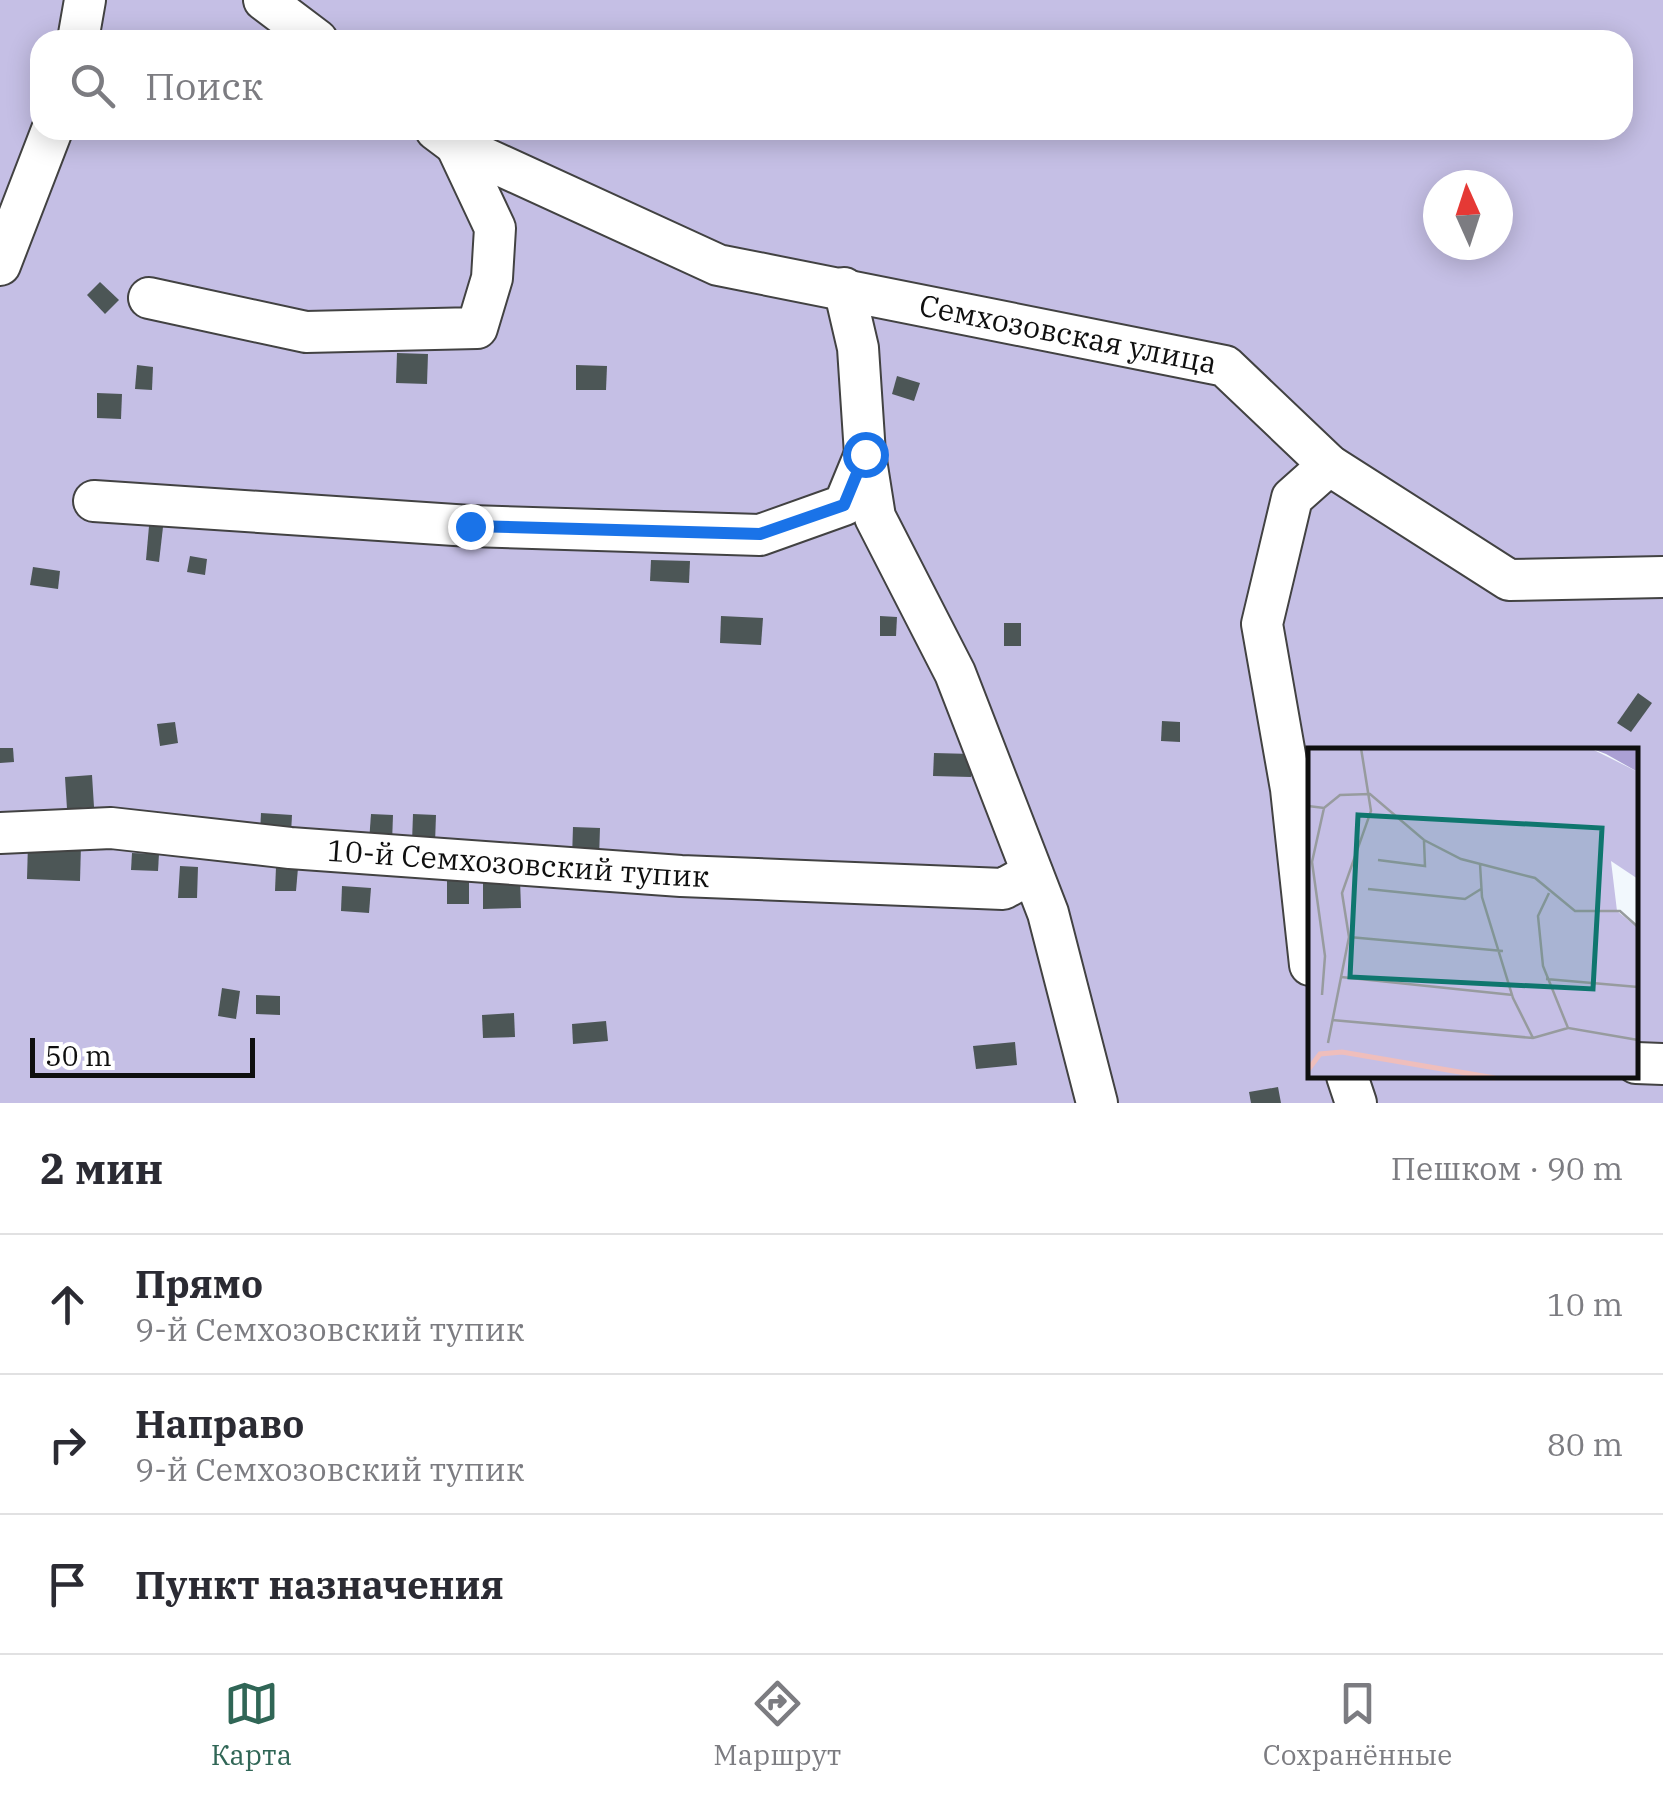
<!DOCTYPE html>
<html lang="ru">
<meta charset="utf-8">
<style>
:root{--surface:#fff;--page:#f2f2f3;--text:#2b2b33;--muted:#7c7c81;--line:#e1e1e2;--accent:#306656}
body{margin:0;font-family:"IBM Plex Serif",serif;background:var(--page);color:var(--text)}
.compass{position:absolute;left:1423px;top:170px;width:90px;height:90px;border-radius:50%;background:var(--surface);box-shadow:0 5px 25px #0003;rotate:357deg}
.scale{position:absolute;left:30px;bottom:25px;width:225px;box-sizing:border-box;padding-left:10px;border:5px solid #0f0f0f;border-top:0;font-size:28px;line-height:35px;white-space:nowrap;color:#0f0f0f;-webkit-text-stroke:8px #fff;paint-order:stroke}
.stop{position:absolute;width:30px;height:30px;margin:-22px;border:8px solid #1a73e8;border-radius:50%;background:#fff}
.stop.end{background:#1a73e8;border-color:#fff;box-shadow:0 2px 10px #0008}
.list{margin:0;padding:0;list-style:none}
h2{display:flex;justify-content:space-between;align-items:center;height:130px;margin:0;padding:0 40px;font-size:42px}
h2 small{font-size:32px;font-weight:400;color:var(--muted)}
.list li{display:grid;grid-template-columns:65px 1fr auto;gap:30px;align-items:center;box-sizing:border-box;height:140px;padding:0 40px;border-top:2px solid var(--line)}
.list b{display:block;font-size:38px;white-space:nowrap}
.list p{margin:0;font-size:32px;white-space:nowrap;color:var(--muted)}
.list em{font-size:32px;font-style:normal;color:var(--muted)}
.icon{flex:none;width:55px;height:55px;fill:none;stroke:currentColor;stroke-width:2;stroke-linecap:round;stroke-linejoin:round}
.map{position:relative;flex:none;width:1663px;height:1103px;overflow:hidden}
.search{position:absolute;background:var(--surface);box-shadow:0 5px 25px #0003;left:30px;right:30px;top:30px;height:110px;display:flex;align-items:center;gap:25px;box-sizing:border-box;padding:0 35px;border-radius:30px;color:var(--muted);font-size:38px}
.sheet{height:550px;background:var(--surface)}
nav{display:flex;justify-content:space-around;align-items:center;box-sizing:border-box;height:140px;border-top:2px solid var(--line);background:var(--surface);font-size:28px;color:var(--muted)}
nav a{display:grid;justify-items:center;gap:5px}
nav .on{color:var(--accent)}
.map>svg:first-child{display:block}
.green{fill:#c5bfe5;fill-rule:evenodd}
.building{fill:#4c5656}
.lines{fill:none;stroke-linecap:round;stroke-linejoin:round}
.minor-casing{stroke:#424242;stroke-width:44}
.minor{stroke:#fff;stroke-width:40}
.route{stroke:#1a73e8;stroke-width:12}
.labels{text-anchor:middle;stroke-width:10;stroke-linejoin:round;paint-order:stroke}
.street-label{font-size:30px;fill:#0f0f0f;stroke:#fff}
.inset-river{fill:none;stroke:#efbebc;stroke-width:5}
.inset-road{fill:none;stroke:#979b9e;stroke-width:2.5}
.view{fill:#0f766e;fill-opacity:0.15;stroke:#0f766e;stroke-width:5}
.inset-edge{fill:none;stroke:#0f0f0f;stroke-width:5}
</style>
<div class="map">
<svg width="1663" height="1103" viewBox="0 0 1663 1103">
<rect width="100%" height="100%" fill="#f2f8fd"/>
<path class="green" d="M0,0h1663v1103h-1663zM40,40h1583v90h-1583zM1438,185h60v60h-60zM1310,751h326v325h-326z"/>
<g class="building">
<path d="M100,282l19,18 -14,14 -18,-19z"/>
<path d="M397,353l31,1 -1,30 -31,-1z"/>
<path d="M137,365l16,2 -1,23 -17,-1z"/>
<path d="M576,365l31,1 -1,24h-30z"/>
<path d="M897,376l23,7 -6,18 -22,-7z"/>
<path d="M97,393l25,1 -1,25 -24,-1z"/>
<path d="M149,526l14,1 -4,35 -13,-2z"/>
<path d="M190,556l17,3 -2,16 -18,-3z"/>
<path d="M651,560l39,1 -1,22 -39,-2z"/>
<path d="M33,567l27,4 -2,18 -28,-4z"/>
<path d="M721,616l42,2 -2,27 -41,-2z"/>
<path d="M880,616l17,1 -1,19h-16z"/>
<rect x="1004" y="623" width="17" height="23"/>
<path d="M1638,693l14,10 -21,29 -14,-9z"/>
<path d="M1162,721l18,1v20l-19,-1z"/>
<path d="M175,722l3,21 -18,3 -3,-22z"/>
<path d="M0,748h13l1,14 -14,1z"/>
<path d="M934,753l38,1 -1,23 -38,-1z"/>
<path d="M92,775l2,32 -27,2 -2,-32z"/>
<path d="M261,813l31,2 -1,19 -31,-1z"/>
<path d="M371,814l22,1 -1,28 -23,-1z"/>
<path d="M413,814l23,1 -1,28 -23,-1z"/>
<path d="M573,827l27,1 -1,31 -27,-1z"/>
<path d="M28,843l53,2 -1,36 -53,-2z"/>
<path d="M132,853l27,1 -1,17 -27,-1z"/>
<path d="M180,866l18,1 -1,31h-19z"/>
<path d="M276,867l22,1 -2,23h-21z"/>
<path d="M447,877l22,1v26h-22z"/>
<path d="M520,880l1,28 -38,1v-28z"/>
<path d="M342,886l29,2 -2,25 -28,-2z"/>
<path d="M222,988l18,3 -4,28 -18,-3z"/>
<path d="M256,995l24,1v19l-24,-1z"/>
<path d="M514,1013l1,24 -32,1 -1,-23z"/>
<path d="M606,1021l2,20 -35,3 -1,-20z"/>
<path d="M1015,1042l2,23 -41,4 -3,-23z"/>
<path d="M1278,1087l3,16h-30l-2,-11z"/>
</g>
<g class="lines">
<defs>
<g id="minor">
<path d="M264,0l53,40"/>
<path d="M78,40l7,-40"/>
<path id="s1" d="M436,130l20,15 262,120 507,101 104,99 180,115 154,-3"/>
<path d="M0,265l52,-135"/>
<path d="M844,288l14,60 7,106 10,63 80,156 93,240 49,190"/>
<path d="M149,298l157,34 171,-4 15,-50 3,-50 -39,-83"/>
<path d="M94,501l376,25 290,9 84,-30 21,-51"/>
<path id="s2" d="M0,833l111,-5 179,20 391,28 322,13 29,-16"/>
<path d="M1310,965l-19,-176 -29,-165 30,-126 37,-33"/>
<path d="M1636,1063l27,1"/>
<path d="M1347,1076l9,27"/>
</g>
</defs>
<use href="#minor" class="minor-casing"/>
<use href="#minor" class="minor"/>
</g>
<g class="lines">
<path class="route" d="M470,526l290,8 84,-29 21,-51"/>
</g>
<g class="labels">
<g class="street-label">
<text dy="10" stroke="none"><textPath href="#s1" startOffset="670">Семхозовская улица</textPath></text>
<text dy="10" stroke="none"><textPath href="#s2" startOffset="520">10-й Семхозовский тупик</textPath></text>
</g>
</g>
<g transform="translate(1308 748)">
<rect width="330" height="330" fill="#f2f8fd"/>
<path d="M0,0h282l48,24v107l-27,-18 6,50 21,17v150h-330z" fill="#c5bfe5"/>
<path d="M282,0h48v24l-32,-18z" fill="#aba0d4"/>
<path class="inset-river" d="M0,322l12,-16 22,-2 153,26"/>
<path class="inset-road" d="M0,58l16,2 16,-13 30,-1 54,46 37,19 74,19 40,33h45l18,16M70,112l47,6 -1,-25M172,116l2,33 31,101 20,40M60,141l97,10 16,-10M241,145l-11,23 5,50 25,62 70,12M41,189l154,14M33,229l172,18M238,231l92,8M14,247l3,-39 -13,-94 12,-54M24,272l201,18 35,-10M20,295l21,-106 -7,-44 29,-82 -10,-63"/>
<path class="view" d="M50,67l244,13 -9,161 -243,-12z"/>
<rect width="330" height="330" class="inset-edge"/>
</g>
</svg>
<svg class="compass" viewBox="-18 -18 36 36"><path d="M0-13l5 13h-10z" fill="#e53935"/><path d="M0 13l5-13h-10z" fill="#7c7c81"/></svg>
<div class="scale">50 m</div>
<div class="stop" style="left:865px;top:454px"></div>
<div class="stop end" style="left:470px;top:526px"></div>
<div class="search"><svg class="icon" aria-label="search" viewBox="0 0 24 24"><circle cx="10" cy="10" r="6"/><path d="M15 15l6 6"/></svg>Поиск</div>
</div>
<section class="sheet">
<h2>2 мин<small>Пешком · 90 m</small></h2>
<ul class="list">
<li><svg class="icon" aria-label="ahead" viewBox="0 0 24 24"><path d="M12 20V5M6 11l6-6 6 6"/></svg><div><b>Прямо</b><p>9-й Семхозовский тупик</p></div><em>10 m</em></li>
<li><svg class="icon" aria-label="right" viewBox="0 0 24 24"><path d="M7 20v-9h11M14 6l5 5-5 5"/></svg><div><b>Направо</b><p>9-й Семхозовский тупик</p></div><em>80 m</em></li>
<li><svg class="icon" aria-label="arrive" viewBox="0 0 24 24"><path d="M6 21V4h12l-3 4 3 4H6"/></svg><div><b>Пункт назначения</b></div></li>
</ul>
</section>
<nav>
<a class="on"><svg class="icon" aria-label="map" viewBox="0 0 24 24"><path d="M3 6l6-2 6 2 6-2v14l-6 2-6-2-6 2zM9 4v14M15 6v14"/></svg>Карта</a>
<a><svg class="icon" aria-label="directions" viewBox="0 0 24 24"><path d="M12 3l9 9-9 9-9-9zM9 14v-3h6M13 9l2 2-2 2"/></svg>Маршрут</a>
<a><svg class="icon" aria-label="saved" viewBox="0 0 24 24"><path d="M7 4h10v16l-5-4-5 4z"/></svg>Сохранённые</a>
</nav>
